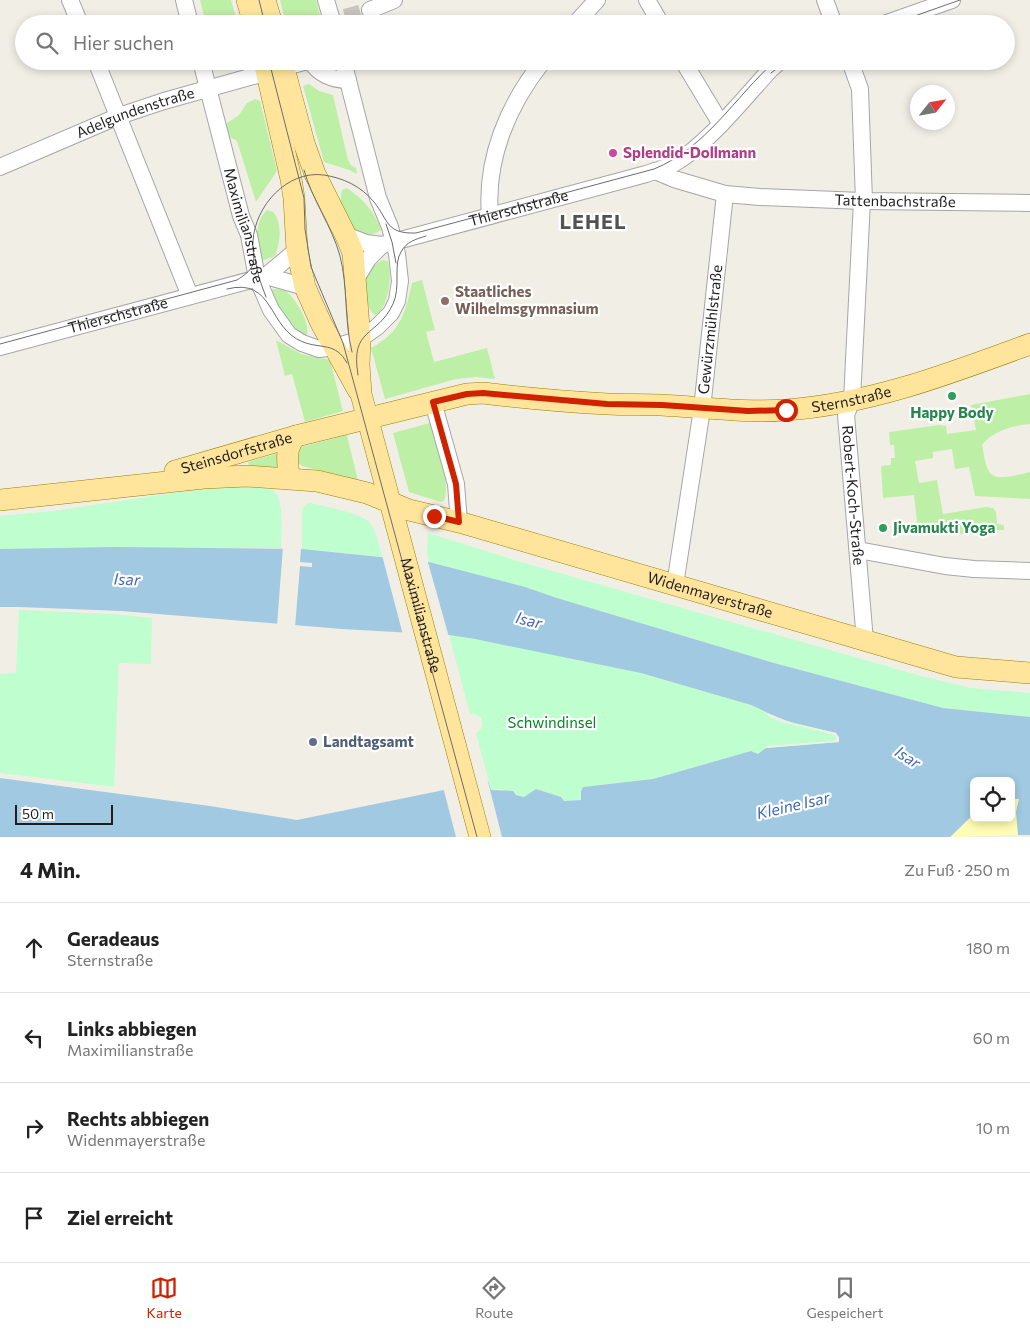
<!DOCTYPE html>
<html lang="de">
<meta charset="utf-8">
<style>
:root{--surface:#fff;--page:#f2f2f2;--text:#222;--muted:#767676;--line:#e0e0e0;--accent:#cf2200}
body{margin:0;font-family:Commissioner,sans-serif;background:var(--page);color:var(--text)}
.controls{position:absolute;right:15px;bottom:15px;display:grid;overflow:hidden;border-radius:8px;box-shadow:0 2px 8px #0003}
.controls button{width:45px;height:45px;display:grid;place-items:center;padding:0;border:0;border-bottom:1px solid var(--line);background:var(--surface);color:var(--text);font:25px sans-serif}
.compass{position:absolute;left:910px;top:85px;width:45px;height:45px;border-radius:50%;background:var(--surface);box-shadow:0 2px 8px #0003;rotate:59deg}
.scale{position:absolute;left:15px;bottom:12px;width:98px;box-sizing:border-box;padding-left:5px;border:2px solid #1f1f1f;border-top:0;font-size:14px;line-height:18px;white-space:nowrap;color:#1f1f1f;-webkit-text-stroke:4px #fff;paint-order:stroke}
.stop{position:absolute;width:15px;height:15px;margin:-11px;border:4px solid #cf2200;border-radius:50%;background:#fff}
.stop.end{background:#cf2200;border-color:#fff;box-shadow:0 1px 5px #0008}
.list{margin:0;padding:0;list-style:none}
h2{display:flex;justify-content:space-between;align-items:center;height:65px;margin:0;padding:0 20px;font-size:21px}
h2 small{font-size:16px;font-weight:400;color:var(--muted)}
.list li{display:grid;grid-template-columns:32px 1fr auto;gap:15px;align-items:center;box-sizing:border-box;height:90px;padding:0 20px;border-top:1px solid var(--line)}
.list b{display:block;font-size:19px;white-space:nowrap}
.list p{margin:0;font-size:16px;white-space:nowrap;color:var(--muted)}
.list em{font-size:16px;font-style:normal;color:var(--muted)}
.icon{flex:none;width:28px;height:28px;fill:none;stroke:currentColor;stroke-width:2;stroke-linecap:round;stroke-linejoin:round}
.map{position:relative;flex:none;width:1030px;height:837px;overflow:hidden}
.search{position:absolute;background:var(--surface);box-shadow:0 2px 8px #0003;left:15px;right:15px;top:15px;height:55px;display:flex;align-items:center;gap:12px;box-sizing:border-box;padding:0 18px;border-radius:28px;color:var(--muted);font-size:19px}
.sheet{height:425px;background:var(--surface)}
nav{display:flex;justify-content:space-around;align-items:center;box-sizing:border-box;height:70px;border-top:1px solid var(--line);background:var(--surface);font-size:14px;color:var(--muted)}
nav a{display:grid;justify-items:center;gap:2px}
nav .on{color:var(--accent)}
.map>svg:first-child{display:block}
.grass{fill:#beefa7}
.sand{fill:#fffcb5}
.park{fill:#bffece}
.water{fill:#a2c9e2}
.pier{fill:#f1efe5}
.lines{fill:none;stroke-linecap:round;stroke-linejoin:round}
.minor-tunnel{stroke:#c7c5bd;stroke-width:16;stroke-dasharray:16 8;stroke-linecap:butt}
.minor-casing{stroke:#a6a6a6;stroke-width:18}
.major-casing{stroke:#9b8100;stroke-width:22}
.minor{stroke:#fff;stroke-width:16}
.major{stroke:#ffe59c;stroke-width:21}
.tram{stroke:#6d6d6d;stroke-width:1}
.route{stroke:#cf2200;stroke-width:6}
.hotel-dot{fill:#d1479c;stroke:#fff;stroke-width:2}
.education-dot{fill:#8d6e63;stroke:#fff;stroke-width:2}
.leisure-dot{fill:#2e9e5b;stroke:#fff;stroke-width:2}
.service-dot{fill:#5c6f8a;stroke:#fff;stroke-width:2}
.labels{text-anchor:middle;stroke-width:4.5;stroke-linejoin:round;paint-order:stroke}
.street-label{font-size:15px;fill:#1f1f1f;stroke:#fff}
.hotel-label{font-size:15px;font-weight:bold;fill:#b23c85;stroke:#fff;text-anchor:start}
.education-label{font-size:15px;font-weight:bold;fill:#785e54;stroke:#fff;text-anchor:start}
.leisure-label{font-size:15px;font-weight:bold;fill:#27864d;stroke:#fff}
.park-label{font-size:15px;fill:#038824;stroke:#fff}
.service-label{font-size:15px;font-weight:bold;fill:#4e5e75;stroke:#fff;text-anchor:start}
.water-label{font-size:16px;font-style:italic;fill:#436ab7;stroke:#fff}
.district-label{font-size:20px;font-weight:bold;letter-spacing:1px;fill:#525252;stroke:#fff}
</style>
<div class="map">
<svg width="1030" height="837" viewBox="0 0 1030 837">
<rect width="100%" height="100%" fill="#f1efe5"/>
<g class="grass">
<path d="M200,0h31l7,24h-32z"/>
<path d="M280,0h36l6,23 -36,1z"/>
<path d="M309,84l10,7 14,4 15,65 3,5 5,3 1,6 -8,-4 -25,-8 -21,-76z"/>
<path d="M255,99l5,2 17,70 -21,31 -19,-61 -11,-6 -2,-10 15,-10 8,-12z"/>
<path d="M347,188c16,11 27,23 34,42 -24,18 -46,-20 -39,-40z"/>
<path d="M267,210l6,2c10,11 7,32 2,44l-16,6c-2,-15 -6,-40 8,-52z"/>
<path d="M383,260l5,1c4,18 1,38 -9,53l-4,1c-8,-4 -12,-30 -9,-37 4,-9 9,-14 17,-18z"/>
<path d="M422,280l13,50 -9,2 8,30 53,-14 8,31 -19,-2 -20,2 -71,20 -14,-51c30,-16 34,-35 41,-65z"/>
<path d="M275,289c5,0 8,0 12,3 9,8 23,30 20,43l-3,1 -10,-3 -26,-43z"/>
<path d="M276,340l25,14 29,6 13,51 -38,11 -13,-48 -7,2z"/>
<path d="M1030,394v30c-17,1 -38,8 -48,21 2,8 3,21 8,28 8,9 30,1 40,-1v27l-55,-3 -6,-29 -14,2 -3,-20 -19,3v6l-18,3 4,22 18,-3 6,34 43,-7 7,1 3,4 1,12 7,1v5h-30l-1,5 -38,-4 -1,3 -11,-2v-2l-5,1 -4,-36 -31,3 -2,-32 10,-1v-7h4l-1,-13h-4l-1,-13 50,-7 7,1 1,8 29,-4 -5,-25z"/>
<path d="M430,423c5,19 22,60 14,78l-3,1 -32,-10 -16,-59z"/>
<path d="M347,435l11,46 -56,-15 -6,-5 1,-13z"/>
<path d="M279,453l2,17 -32,-3 -1,-5z"/>
</g>
<path class="sand" d="M1019,798l-3,14 2,23 -68,2 24,-23v4h37v-19z"/>
<g class="park">
<path d="M246,487c8,1 20,0 27,4 12,5 8,45 8,57l-281,1v-33l53,-5 155,-23z"/>
<path d="M310,503c13,3 52,10 60,20 7,9 9,23 12,34l-80,-8v-39l3,-5z"/>
<path d="M428,533l93,29 404,115 46,11 59,5v24l-87,-9 -169,-45 -217,-65 -32,-11 -96,-25 -2,-9z"/>
<path d="M19,610l94,4 39,4 -1,46 -32,-1 -5,124 -114,-14v-99l16,-1z"/>
<path d="M449,635l60,9 132,29 110,32 16,8 69,20 3,9 -81,12 -7,-3 -98,28 -70,8 -2,4v9l-17,1 -3,-4 -25,-8 -12,8 -24,-8 -9,1 -15,-57c7,-4 7,-8 5,-15l-7,-4h-4z"/>
</g>
<path class="water" d="M116,547l186,2 127,13 96,25 32,11 217,65 169,45 87,9v118h-12l-2,-23 3,-13h-8v-18h-37v33l-24,23h-950v-59l210,28 87,14 191,-39 3,9 22,1 3,4 8,2 12,-8 25,8 3,4 17,-1v-9l2,-4 70,-8 98,-28 7,3 8,-6 73,-6 -3,-9 -53,-13 -32,-15 -110,-32 -166,-34 -26,-4 -107,-6 -221,-18 -102,-4h-19v-58z"/>
<g class="pier">
<path d="M283,547l18,1 -1,14 12,1v4l-12,-1 -5,61 -18,-2z"/>
<path d="M382,555l45,4 22,78 -46,-2z"/>
<path d="M767,713l28,11 41,9 3,4v5l-73,6v-2l68,-5 3,-3 -3,-3 -52,-13 -14,-6z"/>
<path d="M487,778l15,59h-46l-13,-50z"/>
</g>
<g class="lines">
<path class="minor-tunnel" d="M345,17l25,-7"/>
<defs>
<g id="minor">
<path d="M70,0l10,24"/>
<path d="M184,0l6,24"/>
<path d="M326,0l7,24"/>
<path d="M647,0l14,24"/>
<path d="M825,0l9,24"/>
<path d="M370,10l24,-10"/>
<path d="M575,24l22,-24"/>
<path d="M884,24l68,-24"/>
<path d="M96,61l94,235"/>
<path id="s1" d="M201,61l40,155 8,19 8,43 14,32 18,25 13,8 17,6 16,-2 25,-8 17,-12 14,-14 6,-12 3,-20 -3,-27 -7,-27 -12,-29 -35,-137"/>
<path d="M311,61c7,13 22,19 37,19"/>
<path d="M683,61l38,63"/>
<path d="M850,61l10,28 4,112"/>
<path id="s2" d="M0,167l119,-51 45,-15 143,-40"/>
<path id="s3" d="M655,171l19,8 51,15 35,3 102,4 168,2"/>
<path id="s4" d="M862,201l-10,199 -6,15 19,226"/>
<path d="M490,216c-5,-57 18,-111 53,-155"/>
<path id="s5" d="M345,235l21,8 16,2 264,-71c10,-3 20,-6 29,-11 33,-19 70,-66 96,-94l9,-8"/>
<path d="M266,276l39,11"/>
<path d="M356,279l12,-20 14,-14"/>
<path id="s6" d="M0,347l266,-71 31,-26"/>
<path d="M433,402l23,82 3,38"/>
<path d="M858,550l87,16 29,3 56,2"/>
<path id="s7" d="M675,585l27,-176 23,-215"/>
</g>
<g id="major">
<path d="M247,0l7,24"/>
<path d="M265,0l7,24"/>
<path d="M264,61l27,118 3,19 3,52 8,37 16,36 37,67"/>
<path id="s8" d="M282,61l22,82 11,31 32,64 6,15 7,86 -1,26 2,29 119,443"/>
<path id="s9" d="M175,471l121,-35 171,-42 16,-1c41,5 83,9 125,11 17,1 35,0 53,1 42,2 83,8 125,5 85,-6 165,-37 244,-66"/>
<path d="M289,478c-1,-15 -5,-30 7,-42"/>
<path id="s10" d="M0,500l204,-22 43,-2 70,5 50,12 42,17 50,12 497,145 74,6"/>
</g>
</defs>
<use href="#minor" class="minor-casing"/>
<use href="#major" class="major-casing"/>
<use href="#minor" class="minor"/>
<use href="#major" class="major"/>
<g class="tram">
<path d="M259,0l6,24"/>
<path d="M875,24l23,-8"/>
<path d="M892,24l68,-24"/>
<path d="M269,61l35,137 1,31 6,38 32,76 134,494"/>
<path d="M771,73l16,-12"/>
<path d="M304,170c8,30 28,56 36,86 8,31 4,64 12,96"/>
<path d="M386,224l6,18 4,21"/>
<path d="M255,259l4,19 7,19"/>
<path d="M227,289c48,-12 40,39 76,53 18,7 33,0 44,21"/>
<path d="M0,344l237,-64c6,-4 14,-9 16,-16 2,-7 -1,-16 0,-23 2,-35 34,-71 71,-66 19,3 37,11 50,27 15,19 12,32 42,31l238,-64c52,-21 81,-72 121,-108"/>
<path d="M358,375c-8,-48 19,-37 35,-71 8,-17 0,-40 8,-52 5,-10 15,-13 25,-16"/>
</g>
</g>
<g class="lines">
<path class="route" d="M434,516l25,6 -3,-38 -23,-82 34,-8 16,-1 124,11 55,1 86,6 38,-1"/>
</g>
<circle class="hotel-dot" cx="613" cy="153" r="5"/>
<circle class="education-dot" cx="445" cy="301" r="5"/>
<g class="leisure-dot">
<circle cx="952" cy="396" r="5"/>
<circle cx="883" cy="528" r="5"/>
</g>
<circle class="service-dot" cx="313" cy="742" r="5"/>
<g class="labels">
<g class="street-label">
<text dy="5" stroke="none"><textPath href="#s2" startOffset="146">Adelgundenstraße</textPath></text>
<text dy="5" stroke="none"><textPath href="#s3" startOffset="244">Tattenbachstraße</textPath></text>
<text dy="5" stroke="none"><textPath href="#s5" startOffset="180">Thierschstraße</textPath></text>
<text dy="5" stroke="none"><textPath href="#s1" startOffset="170">Maximilianstraße</textPath></text>
<text dy="5" stroke="none"><textPath href="#s6" startOffset="122">Thierschstraße</textPath></text>
<text dy="5" stroke="none"><textPath href="#s7" startOffset="258">Gewürzmühlstraße</textPath></text>
<text dy="5" stroke="none"><textPath href="#s9" startOffset="688">Sternstraße</textPath></text>
<text dy="5" stroke="none"><textPath href="#s9" startOffset="64">Steinsdorfstraße</textPath></text>
<text dy="5" stroke="none"><textPath href="#s4" startOffset="296">Robert-Koch-Straße</textPath></text>
<text dy="5" stroke="none"><textPath href="#s10" startOffset="728">Widenmayerstraße</textPath></text>
<text dy="5" stroke="none"><textPath href="#s8" startOffset="576">Maximilianstraße</textPath></text>
</g>
<g class="hotel-label">
<text x="623" y="158">Splendid-Dollmann</text>
</g>
<g class="education-label">
<text x="455" y="297">Staatliches<tspan x="455" dy="17">Wilhelmsgymnasium</tspan></text>
</g>
<g class="leisure-label">
<text x="952" y="418">Happy Body</text>
<text x="893" y="533" text-anchor="start">Jivamukti Yoga</text>
</g>
<g class="park-label">
<text x="552" y="728">Schwindinsel</text>
</g>
<g class="service-label">
<text x="323" y="747">Landtagsamt</text>
</g>
<g class="water-label">
<text transform="translate(127 579) rotate(2)" y="6">Isar</text>
<text transform="translate(529 620) rotate(14)" y="6">Isar</text>
<text transform="translate(908 757) rotate(33)" y="6">Isar</text>
<text transform="translate(793 805) rotate(-13)" y="6">Kleine Isar</text>
</g>
<g class="district-label">
<text x="593" y="229">LEHEL</text>
</g>
</g>
</svg>
<div class="controls">
<button><svg class="icon" aria-label="locate" viewBox="0 0 24 24"><circle cx="12" cy="12" r="6"/><path d="M12 2v4M12 18v4M2 12h4M18 12h4"/></svg></button>
</div>
<svg class="compass" viewBox="-18 -18 36 36"><path d="M0-13l5 13h-10z" fill="#e53935"/><path d="M0 13l5-13h-10z" fill="#767676"/></svg>
<div class="scale">50 m</div>
<div class="stop" style="left:786px;top:410px"></div>
<div class="stop end" style="left:434px;top:516px"></div>
<div class="search"><svg class="icon" aria-label="search" viewBox="0 0 24 24"><circle cx="10" cy="10" r="6"/><path d="M15 15l6 6"/></svg>Hier suchen</div>
</div>
<section class="sheet">
<h2>4 Min.<small>Zu Fuß · 250 m</small></h2>
<ul class="list">
<li><svg class="icon" aria-label="ahead" viewBox="0 0 24 24"><path d="M12 20V5M6 11l6-6 6 6"/></svg><div><b>Geradeaus</b><p>Sternstraße</p></div><em>180 m</em></li>
<li><svg class="icon" aria-label="left" viewBox="0 0 24 24"><path d="M17 20v-9H6M10 6l-5 5 5 5"/></svg><div><b>Links abbiegen</b><p>Maximilianstraße</p></div><em>60 m</em></li>
<li><svg class="icon" aria-label="right" viewBox="0 0 24 24"><path d="M7 20v-9h11M14 6l5 5-5 5"/></svg><div><b>Rechts abbiegen</b><p>Widenmayerstraße</p></div><em>10 m</em></li>
<li><svg class="icon" aria-label="arrive" viewBox="0 0 24 24"><path d="M6 21V4h12l-3 4 3 4H6"/></svg><div><b>Ziel erreicht</b></div></li>
</ul>
</section>
<nav>
<a class="on"><svg class="icon" aria-label="map" viewBox="0 0 24 24"><path d="M3 6l6-2 6 2 6-2v14l-6 2-6-2-6 2zM9 4v14M15 6v14"/></svg>Karte</a>
<a><svg class="icon" aria-label="directions" viewBox="0 0 24 24"><path d="M12 3l9 9-9 9-9-9zM9 14v-3h6M13 9l2 2-2 2"/></svg>Route</a>
<a><svg class="icon" aria-label="saved" viewBox="0 0 24 24"><path d="M7 4h10v16l-5-4-5 4z"/></svg>Gespeichert</a>
</nav>
